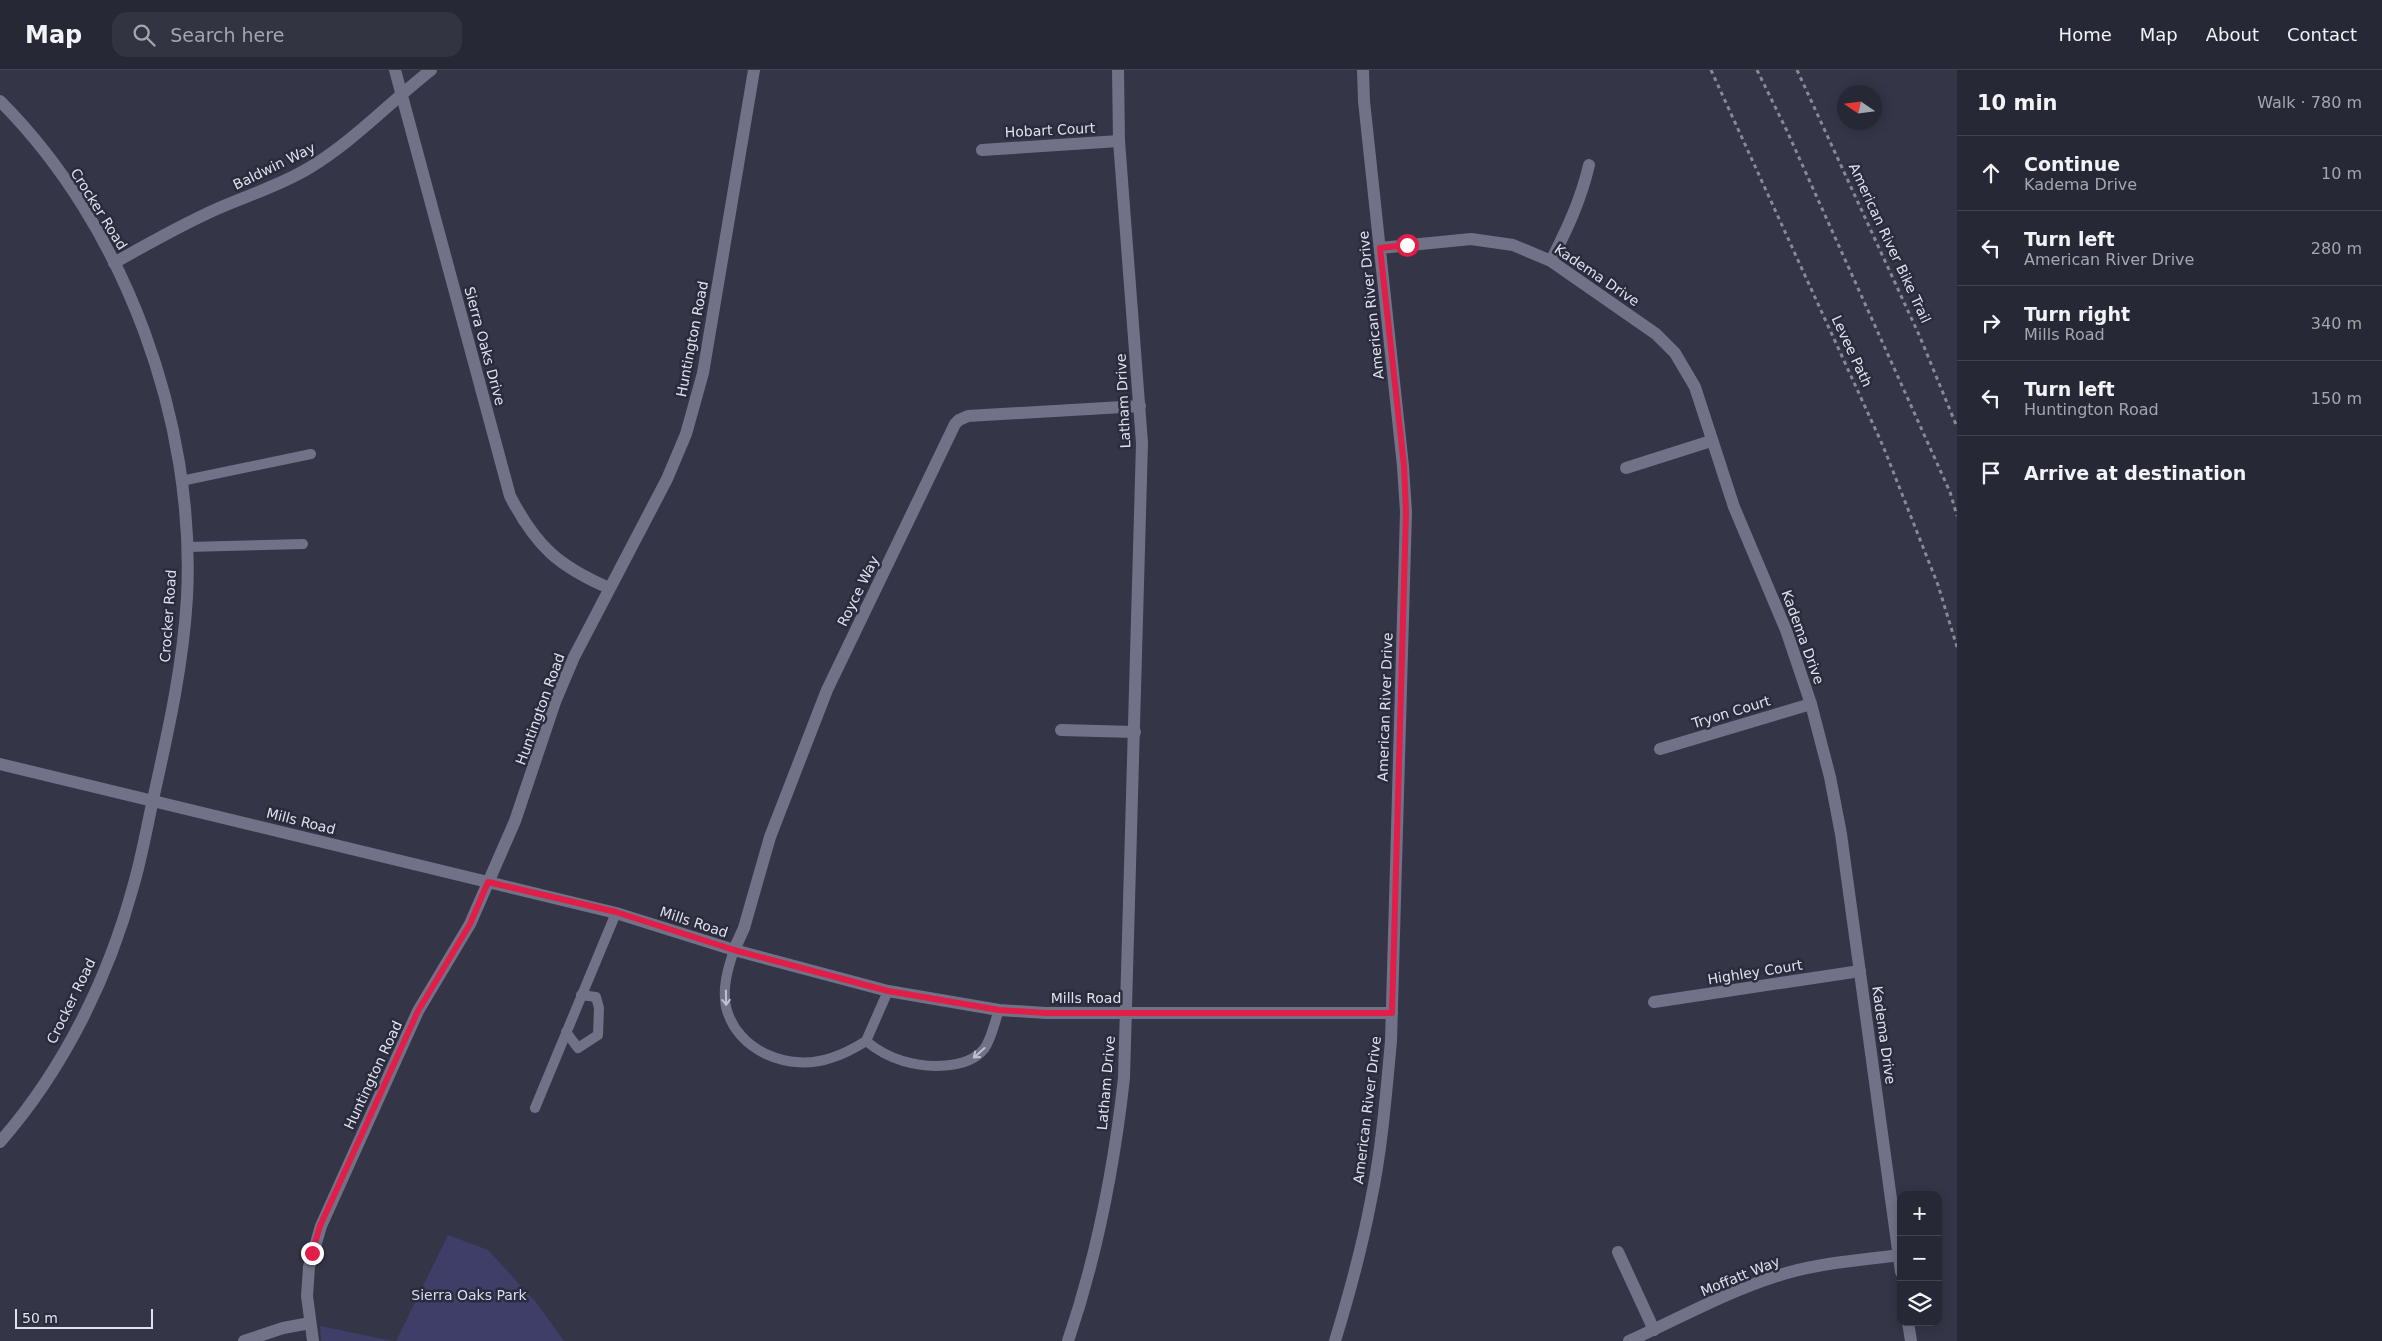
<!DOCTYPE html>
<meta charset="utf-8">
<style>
:root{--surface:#272835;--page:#333441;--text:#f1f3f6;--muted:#a4a6ad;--line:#434450}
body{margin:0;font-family:"DejaVu Sans",sans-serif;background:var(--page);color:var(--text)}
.controls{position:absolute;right:15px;bottom:15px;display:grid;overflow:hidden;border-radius:10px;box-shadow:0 2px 12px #0003}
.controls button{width:45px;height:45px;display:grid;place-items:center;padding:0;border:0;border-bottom:1px solid var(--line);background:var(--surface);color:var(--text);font:25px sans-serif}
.compass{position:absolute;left:1837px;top:15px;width:45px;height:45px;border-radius:50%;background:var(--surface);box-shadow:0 2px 12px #0003;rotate:283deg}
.scale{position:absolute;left:15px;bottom:12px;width:138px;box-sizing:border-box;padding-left:5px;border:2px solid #e0e1ec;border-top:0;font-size:14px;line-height:18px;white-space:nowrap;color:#e0e1ec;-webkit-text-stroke:4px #2a2b3d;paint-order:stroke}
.stop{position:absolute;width:15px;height:15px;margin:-11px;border:4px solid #e11d48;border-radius:50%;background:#fff}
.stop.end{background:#e11d48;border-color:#fff;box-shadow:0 1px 5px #0008}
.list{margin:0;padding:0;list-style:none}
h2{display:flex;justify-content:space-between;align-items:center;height:65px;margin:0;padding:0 20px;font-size:21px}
h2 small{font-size:16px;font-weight:400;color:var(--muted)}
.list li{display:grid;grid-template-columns:32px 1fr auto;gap:15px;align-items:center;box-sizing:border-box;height:75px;padding:0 20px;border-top:1px solid var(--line)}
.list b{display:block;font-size:19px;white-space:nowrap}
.list p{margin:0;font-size:16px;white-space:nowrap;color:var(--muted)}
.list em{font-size:16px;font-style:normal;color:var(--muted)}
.icon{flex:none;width:28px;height:28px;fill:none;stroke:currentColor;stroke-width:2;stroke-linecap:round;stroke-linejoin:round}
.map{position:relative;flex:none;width:1957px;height:1271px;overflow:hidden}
header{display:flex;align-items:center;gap:30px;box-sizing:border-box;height:70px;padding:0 25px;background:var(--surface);border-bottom:1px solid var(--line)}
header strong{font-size:24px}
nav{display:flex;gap:28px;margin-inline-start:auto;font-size:18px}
.search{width:350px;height:45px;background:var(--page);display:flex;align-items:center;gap:12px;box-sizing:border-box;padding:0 18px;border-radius:15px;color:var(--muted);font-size:19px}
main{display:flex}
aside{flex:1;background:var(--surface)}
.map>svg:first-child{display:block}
.green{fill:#3e3e68}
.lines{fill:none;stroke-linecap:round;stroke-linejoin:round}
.path{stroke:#888997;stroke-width:3;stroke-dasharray:4 4;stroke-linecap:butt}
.service{stroke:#717287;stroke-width:10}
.minor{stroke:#717287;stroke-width:12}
.tertiary{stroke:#717287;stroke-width:12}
.oneway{stroke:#bfc0ce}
.route{stroke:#e11d48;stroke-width:6}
.labels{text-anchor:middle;stroke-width:5;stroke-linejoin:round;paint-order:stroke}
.street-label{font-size:14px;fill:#e0e1ec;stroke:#2a2b3d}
.park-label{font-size:14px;fill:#dbdcf0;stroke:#2a2b3d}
</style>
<header>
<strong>Map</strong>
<div class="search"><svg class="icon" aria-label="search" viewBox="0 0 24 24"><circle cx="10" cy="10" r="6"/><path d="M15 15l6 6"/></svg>Search here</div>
<nav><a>Home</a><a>Map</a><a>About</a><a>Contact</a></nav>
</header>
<main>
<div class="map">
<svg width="1957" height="1271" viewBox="0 0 1957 1271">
<rect width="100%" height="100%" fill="#343547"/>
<g class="green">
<path d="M448,1165l40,15 47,51 29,40h-168z"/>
<path d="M320,1256l73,15h-72z"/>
</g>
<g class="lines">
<g class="path">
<path d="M1711,0l172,376 55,139 19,62"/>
<path d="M1757,0l30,61 163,361 7,24"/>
<path d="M1797,0l123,267 37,90"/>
</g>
<g class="service">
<path d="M181,411l130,-27"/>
<path d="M187,477l116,-3"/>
<path d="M734,880c-6,18 -12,38 -8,57 11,45 64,65 105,51 13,-4 24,-10 35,-17"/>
<path d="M888,921l-22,50c11,9 23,16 37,20 23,7 64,9 81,-12 7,-9 11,-28 15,-39"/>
<path d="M566,962l12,16 20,-13 1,-27 -3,-11 -15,-2"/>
<path d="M535,1038l81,-195"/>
</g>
<g class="minor">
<path d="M395,0l115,426c26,50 48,70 99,92"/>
<path d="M0,31c125,125 196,321 187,496 -4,71 -20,139 -35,207 -6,28 -11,56 -19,83 -25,92 -70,183 -133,255"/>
<path d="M982,80l137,-9"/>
<path d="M1380,178l91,-9 42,6 38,16 105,73 19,19 20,34 39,120 52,123 25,74 19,73 11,57 60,438"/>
<path d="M1551,191c16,-32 30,-61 38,-96"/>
<path d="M114,193c35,-20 69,-39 105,-55 30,-13 62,-23 90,-40 45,-27 81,-66 122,-98"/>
<path d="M1626,398l85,-27"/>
<path d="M1061,660l74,2"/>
<path d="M1660,679l151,-45"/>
<path d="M734,880l10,-22 26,-91 57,-147 128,-266 4,-4 9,-4 172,-10"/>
<path d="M1654,932l206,-31"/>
<path d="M1618,1182l36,78"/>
<path d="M1908,1252l3,19"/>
<path d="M244,1271l39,-13 27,-5"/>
<path d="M313,1271l-6,-45 2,-29 12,-41 97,-215 52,-87 45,-103 40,-119 19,-45 93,-178 19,-45 17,-61 51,-303"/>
<path d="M1068,1271c29,-85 46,-173 56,-263l18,-635 -23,-302 -1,-71"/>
<path d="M1629,1271c49,-22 97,-49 148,-65 38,-13 81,-15 121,-21"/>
</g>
<g class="tertiary">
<path d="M0,694l616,149 118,37 154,41 111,19 47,3h346"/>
<path d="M1335,1271c14,-46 27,-93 36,-141 11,-52 15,-106 20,-159l15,-529 -3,-46 -39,-365 -1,-31"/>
</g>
</g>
<defs><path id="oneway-shaft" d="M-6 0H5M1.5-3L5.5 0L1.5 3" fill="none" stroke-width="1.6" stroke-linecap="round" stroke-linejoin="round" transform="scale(1.25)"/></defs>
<g class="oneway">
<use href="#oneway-shaft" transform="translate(726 928) rotate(89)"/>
<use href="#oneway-shaft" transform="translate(979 983) rotate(138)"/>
</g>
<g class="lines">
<path class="route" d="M312,1183l8,-27 98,-215 52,-87 18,-42 128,30 118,38 154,41 111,19 47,3h346l14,-501 -2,-46 -24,-218 27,-3"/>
</g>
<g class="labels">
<g class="street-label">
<text transform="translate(1050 60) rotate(-3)" y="5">Hobart Court</text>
<text transform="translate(274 96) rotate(-26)" y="5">Baldwin Way</text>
<text transform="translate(99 139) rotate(58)" y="5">Crocker Road</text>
<text transform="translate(1890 173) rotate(65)" y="5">American River Bike Trail</text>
<text transform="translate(1597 205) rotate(34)" y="5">Kadema Drive</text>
<text transform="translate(1371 235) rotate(-96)" y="5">American River Drive</text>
<text transform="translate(692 269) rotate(-79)" y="5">Huntington Road</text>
<text transform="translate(485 276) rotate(75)" y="5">Sierra Oaks Drive</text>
<text transform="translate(1852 281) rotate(65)" y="5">Levee Path</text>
<text transform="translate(1123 331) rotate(-93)" y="5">Latham Drive</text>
<text transform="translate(858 521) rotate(-64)" y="5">Royce Way</text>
<text transform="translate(168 546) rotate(-86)" y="5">Crocker Road</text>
<text transform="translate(1803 567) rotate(70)" y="5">Kadema Drive</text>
<text transform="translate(1385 637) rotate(-88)" y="5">American River Drive</text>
<text transform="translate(540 639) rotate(-70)" y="5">Huntington Road</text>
<text transform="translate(1731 642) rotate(-17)" y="5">Tryon Court</text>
<text transform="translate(301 751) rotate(14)" y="5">Mills Road</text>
<text transform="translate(694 852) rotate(18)" y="5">Mills Road</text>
<text transform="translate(1755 902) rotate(-9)" y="5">Highley Court</text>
<text x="1086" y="933">Mills Road</text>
<text transform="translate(71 931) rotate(-64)" y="5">Crocker Road</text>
<text transform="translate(1884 965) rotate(82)" y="5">Kadema Drive</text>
<text transform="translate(373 1005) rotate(-65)" y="5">Huntington Road</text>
<text transform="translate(1106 1013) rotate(-85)" y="5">Latham Drive</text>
<text transform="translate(1367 1040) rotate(-83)" y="5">American River Drive</text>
<text transform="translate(1740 1206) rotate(-22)" y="5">Moffatt Way</text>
</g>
<g class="park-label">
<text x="469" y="1230">Sierra Oaks Park</text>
</g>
</g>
</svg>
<div class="controls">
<button>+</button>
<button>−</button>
<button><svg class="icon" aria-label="layers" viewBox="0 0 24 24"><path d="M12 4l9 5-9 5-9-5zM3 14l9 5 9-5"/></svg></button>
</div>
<svg class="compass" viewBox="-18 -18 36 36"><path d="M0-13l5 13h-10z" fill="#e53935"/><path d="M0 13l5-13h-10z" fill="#a4a6ad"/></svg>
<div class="scale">50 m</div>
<div class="stop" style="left:1407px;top:175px"></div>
<div class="stop end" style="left:312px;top:1183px"></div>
</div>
<aside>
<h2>10 min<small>Walk · 780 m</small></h2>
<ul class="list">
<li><svg class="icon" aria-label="ahead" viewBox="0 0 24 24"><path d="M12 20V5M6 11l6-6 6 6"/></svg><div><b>Continue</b><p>Kadema Drive</p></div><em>10 m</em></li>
<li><svg class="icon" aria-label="left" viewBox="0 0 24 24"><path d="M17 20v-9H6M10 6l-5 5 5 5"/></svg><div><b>Turn left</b><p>American River Drive</p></div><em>280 m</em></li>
<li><svg class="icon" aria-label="right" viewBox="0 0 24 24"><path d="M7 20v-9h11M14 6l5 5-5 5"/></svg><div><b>Turn right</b><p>Mills Road</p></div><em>340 m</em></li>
<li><svg class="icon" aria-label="left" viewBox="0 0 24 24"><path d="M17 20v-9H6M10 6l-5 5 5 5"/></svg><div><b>Turn left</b><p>Huntington Road</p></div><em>150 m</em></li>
<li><svg class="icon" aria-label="arrive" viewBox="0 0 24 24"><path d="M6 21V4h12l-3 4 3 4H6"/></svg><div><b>Arrive at destination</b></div></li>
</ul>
</aside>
</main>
